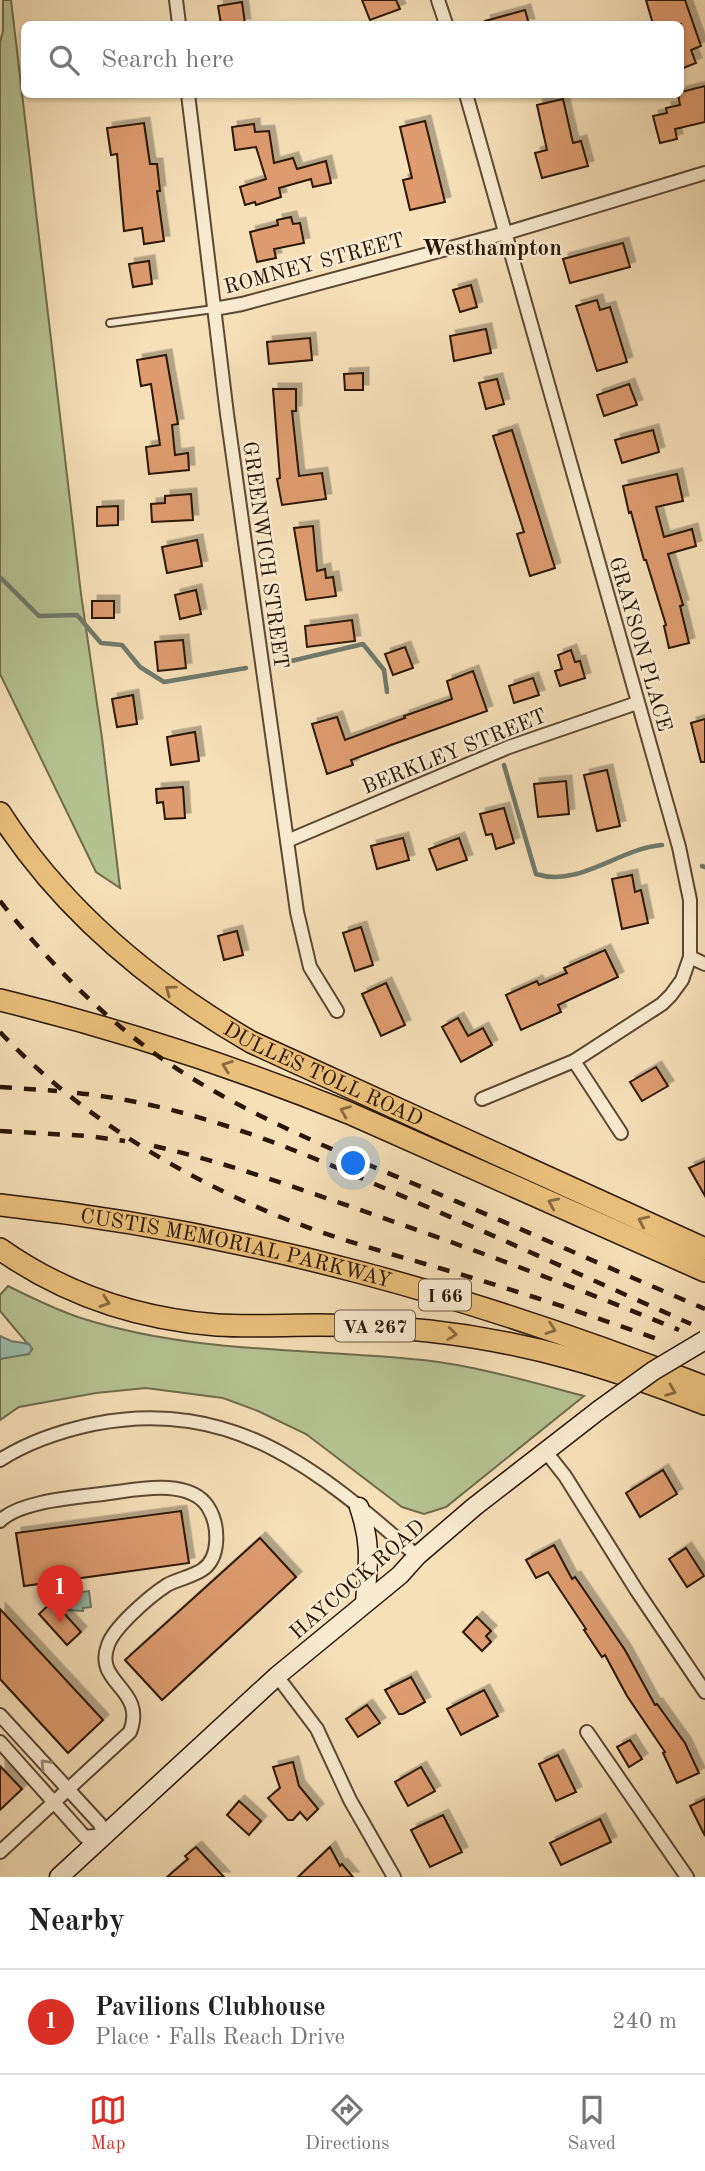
<!DOCTYPE html>
<meta charset="utf-8">
<style>
:root{--surface:#fff;--page:#f2f2f2;--text:#222;--muted:#767676;--line:#e0e0e0;--accent:#d93025}
body{margin:0;font-family:"Old Standard TT",serif;background:var(--page);color:var(--text)}
.you{position:absolute;left:354px;top:1164px;width:24px;height:24px;margin:-18px;border:5px solid #fff;border-radius:50%;background:#1a73e8;box-shadow:0 0 0 10px #1a73e833}
.badge{display:grid;place-items:center;width:46px;height:46px;border-radius:50%;background:var(--accent);color:#fff;font-size:23px;font-weight:700}
.pin{position:absolute;translate:-50% -58px;filter:drop-shadow(0 2px 4px #0008)}
.pin::after{content:'';position:absolute;top:37px;width:24px;height:21px;background:inherit;clip-path:polygon(0 0,100% 0,50% 100%)}
.list{margin:0;padding:0;list-style:none}
h2{display:flex;justify-content:space-between;align-items:center;height:91px;margin:0;padding:0 28px;font-size:30px}
h2 small{font-size:23px;font-weight:400;color:var(--muted)}
.list li{display:grid;grid-template-columns:46px 1fr auto;gap:21px;align-items:center;box-sizing:border-box;height:105px;padding:0 28px;border-top:2px solid var(--line)}
.list b{display:block;font-size:26px;white-space:nowrap}
.list p{margin:0;font-size:23px;white-space:nowrap;color:var(--muted)}
.list em{font-size:23px;font-style:normal;color:var(--muted)}
.icon{flex:none;width:38px;height:38px;fill:none;stroke:currentColor;stroke-width:2;stroke-linecap:round;stroke-linejoin:round}
.map{position:relative;flex:none;width:705px;height:1877px;overflow:hidden}
.search{position:absolute;background:var(--surface);box-shadow:0 2px 5px #0004;left:21px;right:21px;top:21px;height:77px;display:flex;align-items:center;gap:18px;box-sizing:border-box;padding:0 24px;border-radius:10px;color:var(--muted);font-size:26px}
.sheet{height:196px;background:var(--surface)}
nav{display:flex;justify-content:space-around;align-items:center;box-sizing:border-box;height:98px;border-top:2px solid var(--line);background:var(--surface);font-size:19px;color:var(--muted)}
nav a{display:grid;justify-items:center;gap:4px}
nav .on{color:var(--accent)}
.map>svg:first-child{display:block}
.green{fill:#b6c393;stroke:#706c4c;stroke-width:2}
.water{fill:#9dbdae;stroke:#6f7a6b;stroke-width:2}
.lines{fill:none;stroke-linecap:round;stroke-linejoin:round}
.stream{stroke:#6f7a6b;stroke-width:4.5}
.building{fill:#de9c70;stroke:#291506;stroke-width:2;filter:url(#shadow)}
.lane-casing{stroke:#5c4832;stroke-width:10}
.street-casing{stroke:#5c4832;stroke-width:16}
.secondary-casing{stroke:#291506;stroke-width:21}
.highway-casing{stroke:#291506;stroke-width:24}
.lane{stroke:#f9ebd1;stroke-width:6}
.street{stroke:#f9ebd1;stroke-width:12}
.secondary{stroke:#f9ebd1;stroke-width:18}
.highway{stroke:#ebc07c;stroke-width:21}
.rail{stroke:#291506;stroke-width:4.5;stroke-dasharray:12 12;stroke-linecap:butt}
.secondary-bridge-casing{stroke:#291506;stroke-width:21;stroke-linecap:butt}
.secondary-bridge{stroke:#f9ebd1;stroke-width:18}
.oneway{stroke:#8a6a41}
.oneway2{stroke:#9b8b76}
.labels{text-anchor:middle;stroke-width:5;stroke-linejoin:round;paint-order:stroke}
.shield{fill:#f9ebd1;stroke:#675543;stroke-width:2}
.shield-label{font-size:19px;font-weight:bold;fill:#291506}
.street-label{font-size:21px;fill:#291506;stroke:#f9ebd1}
.neighbourhood-label{font-size:23px;font-weight:bold;fill:#291506;stroke:#f9ebd1}
</style>
<div class="map">
<svg width="705" height="1877" viewBox="0 0 705 1877">
<defs>
<filter id="shadow"><feDropShadow dx="5.5" dy="-5.5" stdDeviation="0" flood-color="#0004"/></filter>
</defs>
<rect width="100%" height="100%" fill="#f6e0b8"/>
<filter id="stains"><feTurbulence type="fractalNoise" baseFrequency=".00286" numOctaves="4"/><feColorMatrix values="0 0 0 0 .2 0 0 0 0 .09 0 0 0 0 .02 0 0 0 .5 -.17"/></filter>
<radialGradient id="worn" r=".72"><stop offset=".6" stop-color="#630" stop-opacity="0"/><stop offset="1" stop-color="#630" stop-opacity=".3"/></radialGradient>
<g class="green">
<path d="M3,0h8l70,594 21,144 18,150 -24,-16 -96,-198v-632l3,-11z"/>
<path d="M8,1286c24,12 48,24 73,32 112,36 228,30 342,42 54,6 108,22 161,36l-138,111 -22,7 -22,-7 -96,-73 -48,-23 -35,-13 -77,-10 -50,5 -77,14 -19,13v-61l32,-10 -32,-38v-16z"/>
</g>
<g class="water">
<path d="M0,1336l11,5 18,3 3,5 -3,5 -29,5z"/>
<path d="M89,1591l2,16 -8,1v3l-17,-1 -2,-16z"/>
</g>
<g class="lines">
<g class="stream">
<path d="M0,577l39,39 38,-1 24,28 21,2 18,22 24,15 82,-14"/>
<path d="M283,663l80,-19 21,26 3,22"/>
<path d="M504,765l32,109c43,14 84,-26 126,-29"/>
<path d="M702,866l3,1"/>
</g>
</g>
<g class="building">
<path d="M362,0h34l4,9 -30,11z"/>
<path d="M646,0h39l16,46 -10,4 5,13 -15,6v-45h-28z"/>
<path d="M242,2l3,22h-24l-3,-18z"/>
<path d="M525,10l4,14h-43l-1,-3z"/>
<path d="M705,86v36l-30,7 2,10 -17,4 -7,-27 14,-3 -1,-5 14,-3 -2,-11h3v-2z"/>
<path d="M563,99l10,44 8,-2 7,25 -46,12 -7,-25 12,-3 -10,-45z"/>
<path d="M425,121l20,81 -35,8 -7,-30 9,-2 -12,-51z"/>
<path d="M144,123l6,41h7l3,27h-3l7,50 -20,3 -2,-16 -18,3 -7,-77 -6,1 -4,-27z"/>
<path d="M254,124l1,8 14,-1 5,32 19,-5 4,11 29,-8 5,22 -18,4 -2,-8 -32,9 2,9 -25,8 -1,-3 -10,3 -5,-18 26,-8 -10,-32 -21,3 -3,-23z"/>
<path d="M291,217l2,7 7,-1 4,20 -30,6 2,9 -19,4 -7,-30 28,-7 -1,-5z"/>
<path d="M623,243l7,24 -60,16 -7,-24z"/>
<path d="M149,261l3,23 -19,3 -4,-23z"/>
<path d="M471,285l6,22 -17,5 -7,-22z"/>
<path d="M597,300l3,10 10,-3 17,55 -30,9 -21,-65z"/>
<path d="M486,329l5,24 -37,8 -4,-25z"/>
<path d="M310,338l2,22 -43,4 -2,-22z"/>
<path d="M166,355l12,69 -6,1 3,30 13,-2 1,17 -40,4 -3,-27 14,-2 -9,-61 -10,2 -4,-26z"/>
<path d="M363,373v17h-18l-1,-16z"/>
<path d="M497,379l7,25 -18,5 -7,-26z"/>
<path d="M629,384l8,21 -33,11 -7,-21z"/>
<path d="M273,389h23v22h-4l7,65 23,-3 4,26 -44,6 -5,-26 3,-1z"/>
<path d="M512,430l43,138 -25,8 -13,-42 7,-2 -31,-96z"/>
<path d="M653,430l6,22 -37,11 -7,-23z"/>
<path d="M677,474l6,27 -27,6 8,30 28,-8 4,17 -28,8 15,51 -3,1 9,37 -20,5 -5,-22 2,-1 -20,-65h-2l-13,-48 -2,1 -6,-27z"/>
<path d="M191,494l2,26 -41,2 -1,-18 14,-1v-7z"/>
<path d="M118,506v19l-21,1v-19z"/>
<path d="M313,526l4,45 8,-2 1,9 7,-1 3,19 -30,4 -12,-72z"/>
<path d="M197,540l5,26 -35,7 -5,-26z"/>
<path d="M196,590l5,24 -21,5 -5,-24z"/>
<rect x="92" y="601" width="22" height="17"/>
<path d="M352,620l3,21 -48,6 -2,-21z"/>
<path d="M183,640l3,28 -28,3 -3,-29z"/>
<path d="M405,647l8,21 -20,7 -8,-21z"/>
<path d="M571,650l4,12 5,-1 5,17 -25,8 -5,-15 7,-2 -4,-14z"/>
<path d="M473,671l14,40 -96,34 -40,15 2,5 -26,9 -15,-50 25,-7 8,23 60,-22 -1,-2 48,-17 -5,-18z"/>
<path d="M533,678l6,17 -25,8 -5,-17z"/>
<path d="M133,695l4,29 -20,3 -5,-28z"/>
<path d="M705,719v43h-4l-10,-39z"/>
<path d="M195,732l4,29 -28,4 -4,-28z"/>
<path d="M607,770l13,56 -23,5 -13,-56z"/>
<path d="M566,781l3,33 -31,3 -4,-33z"/>
<path d="M183,787l2,31 -20,1 -2,-17 -6,1 -1,-14z"/>
<path d="M504,808l10,35 -18,6 -4,-15 -6,1 -6,-21z"/>
<path d="M403,838l6,22 -32,9 -6,-23z"/>
<path d="M459,838l8,22 -30,10 -8,-21z"/>
<path d="M632,875l3,17 6,-2 7,33 -26,6 -10,-50z"/>
<path d="M361,927l12,38 -18,6 -12,-38z"/>
<path d="M237,931l6,24 -19,5 -6,-24z"/>
<path d="M605,950l13,27 -60,28 3,7 -40,18 -15,-35 31,-14 2,4 28,-12 -3,-5z"/>
<path d="M386,983l19,42 -24,11 -19,-42z"/>
<path d="M458,1018l10,18 15,-8 9,17 -31,17 -19,-35z"/>
<path d="M656,1067l12,19 -26,15 -12,-19z"/>
<path d="M705,1161v35l-16,-28z"/>
<path d="M663,1470l14,24 -37,23 -14,-24z"/>
<path d="M181,1511l8,52 -165,23 -8,-53z"/>
<path d="M260,1538l36,39 -134,123 -37,-40z"/>
<path d="M554,1545l18,34 3,-2 50,73 30,55 2,-1 28,39 14,30 -22,10 -14,-30 2,-1 -38,-56 -22,-41 -3,2 -18,-27 2,-1 -38,-57 -12,6 -10,-18z"/>
<path d="M686,1548l18,28 -17,11 -18,-28z"/>
<path d="M53,1601l28,31 -14,13 -28,-31z"/>
<path d="M0,1609l103,111 -35,33 -68,-74z"/>
<path d="M477,1617l14,14 -5,5 5,6 -9,9 -19,-19z"/>
<path d="M411,1677l14,25 -22,12h-4l-14,-24z"/>
<path d="M484,1690l14,26 -37,19 -14,-26z"/>
<path d="M367,1705l13,18 -22,14 -12,-18z"/>
<path d="M630,1740l12,19 -13,8 -12,-20z"/>
<path d="M558,1755l18,37 -20,9 -17,-37z"/>
<path d="M293,1762l6,24 19,23 -11,11 -7,-8 -7,8h-5l-20,-22 12,-10 -7,-21z"/>
<path d="M0,1766l22,23 -22,21z"/>
<path d="M421,1767l14,24 -27,15 -13,-24z"/>
<path d="M705,1799v37l-15,-30z"/>
<path d="M239,1801l22,20 -12,14 -22,-20z"/>
<path d="M443,1815l19,37 -32,15 -19,-37z"/>
<path d="M600,1819l11,23 -50,23 -11,-22z"/>
<path d="M196,1847l28,30h-57l21,-18 -3,-3z"/>
<path d="M330,1847l10,19 2,-2 11,13h-55z"/>
</g>
<g class="lines">
<defs>
<path id="lane" d="M110,323l104,-14"/>
<g id="street">
<path d="M176,0l3,24"/>
<path d="M438,0l8,24"/>
<path d="M188,94l39,320 70,498 13,55 27,44"/>
<path d="M466,94l213,753 11,53v57l-8,23 -11,15 -9,9 -88,57 -92,38"/>
<path d="M214,309l28,-5 264,-71 199,-60"/>
<path d="M287,841l222,-94 128,-44"/>
<path d="M690,957l15,7"/>
<path d="M574,1061l47,72"/>
<path d="M546,1452l19,24 72,115 68,101"/>
<path d="M0,1460c28,-18 61,-29 94,-36 139,-27 225,46 323,132"/>
<path d="M0,1521c22,-22 86,-24 117,-29 27,-4 74,-12 91,15 11,17 13,51 -6,63 -11,7 -24,9 -35,15 -17,11 -53,42 -59,60 -15,39 39,43 22,87l-130,120"/>
<path d="M277,1676l40,53 33,71 44,77"/>
<path d="M0,1715l100,109 3,11 -18,2 -85,-95"/>
<path d="M587,1732l100,145"/>
</g>
<g id="secondary">
<path d="M359,1507c13,38 9,57 6,96"/>
<path d="M59,1877l218,-201 123,-101 17,-19 57,-49 125,-97"/>
</g>
<g id="highway">
<path id="s1" d="M0,813c62,97 153,172 251,229l454,207"/>
<path d="M0,1000c120,29 235,67 349,113l356,158"/>
<path id="s2" d="M0,1205c247,27 474,91 705,182"/>
<path d="M0,1249c64,45 139,70 217,76 34,2 68,0 101,0 37,0 74,2 111,6 100,11 184,37 276,73"/>
</g>
</defs>
<use href="#lane" class="lane-casing"/>
<use href="#street" class="street-casing"/>
<use href="#secondary" class="secondary-casing"/>
<use href="#highway" class="highway-casing"/>
<use href="#lane" class="lane"/>
<use href="#street" class="street"/>
<use href="#secondary" class="secondary"/>
<use href="#highway" class="highway"/>
<g class="rail">
<path d="M0,901c50,64 116,130 185,173 84,52 177,88 268,126 84,36 168,73 252,109"/>
<path d="M0,1032c77,82 179,144 283,186 63,25 128,41 193,61 63,19 125,40 187,62"/>
<path d="M0,1087l57,4"/>
<path d="M77,1093c118,12 225,59 332,106 95,41 188,83 282,125"/>
<path d="M0,1131l88,5 37,5"/>
<path d="M154,1146c74,17 146,43 218,68 103,36 206,74 307,116"/>
</g>
<defs>
<path id="secondary-bridge" d="M599,1410l54,-39 52,-31"/>
</defs>
<use href="#secondary-bridge" class="secondary-bridge-casing"/>
<use href="#secondary-bridge" class="secondary-bridge"/>
</g>
<defs><path id="oneway-chevron" d="M-2-3.5L2.5 0L-2 3.5" fill="none" stroke-width="1.6" stroke-linecap="round" stroke-linejoin="round" transform="scale(1.75)"/></defs>
<g class="oneway">
<use href="#oneway-chevron" transform="translate(170 990) rotate(-144)"/>
<use href="#oneway-chevron" transform="translate(227 1066) rotate(-160)"/>
<use href="#oneway-chevron" transform="translate(345 1111) rotate(-158)"/>
<use href="#oneway-chevron" transform="translate(553 1203) rotate(-156)"/>
<use href="#oneway-chevron" transform="translate(643 1221) rotate(-155)"/>
<use href="#oneway-chevron" transform="translate(105 1302) rotate(19)"/>
<use href="#oneway-chevron" transform="translate(551 1329) rotate(19)"/>
<use href="#oneway-chevron" transform="translate(452 1334) rotate(7)"/>
<use href="#oneway-chevron" transform="translate(671 1391) rotate(21)"/>
</g>
<use class="oneway2" href="#oneway-chevron" transform="translate(45 1764) rotate(-133)"/>
<g class="labels">
<g class="shield">
<rect x="419" y="1279.5" width="52" height="31" rx="5"/>
<rect x="335" y="1310.5" width="80" height="31" rx="5"/>
</g>
<g class="shield-label">
<text x="445" y="1302">I 66</text>
<text x="375" y="1333">VA 267</text>
</g>
<g class="street-label">
<text transform="translate(314 263) rotate(-15)" y="7">ROMNEY STREET</text>
<text transform="translate(266 555) rotate(82)" y="7">GREENWICH STREET</text>
<text transform="translate(641 644) rotate(74)" y="7">GRAYSON PLACE</text>
<text transform="translate(454 751) rotate(-22)" y="7">BERKLEY STREET</text>
<text dy="7" stroke="none"><textPath href="#s1" startOffset="422">DULLES TOLL ROAD</textPath></text>
<text dy="7" stroke="none"><textPath href="#s2" startOffset="240">CUSTIS MEMORIAL PARKWAY</textPath></text>
<text transform="translate(357 1579) rotate(-41)" y="7">HAYCOCK ROAD</text>
</g>
<g class="neighbourhood-label">
<text x="492" y="255">Westhampton</text>
</g>
</g>
<rect width="100%" height="100%" filter="url(#stains)"/>
<rect width="100%" height="100%" fill="url(#worn)"/>
</svg>
<div class="you"></div>
<div class="pin badge" style="left:60px;top:1623px">1</div>
<div class="search"><svg class="icon" aria-label="search" viewBox="0 0 24 24"><circle cx="10" cy="10" r="6"/><path d="M15 15l6 6"/></svg>Search here</div>
</div>
<section class="sheet">
<h2>Nearby<small></small></h2>
<ul class="list">
<li><span class="badge">1</span><div><b>Pavilions Clubhouse</b><p>Place · Falls Reach Drive</p></div><em>240 m</em></li>
</ul>
</section>
<nav>
<a class="on"><svg class="icon" aria-label="map" viewBox="0 0 24 24"><path d="M3 6l6-2 6 2 6-2v14l-6 2-6-2-6 2zM9 4v14M15 6v14"/></svg>Map</a>
<a><svg class="icon" aria-label="directions" viewBox="0 0 24 24"><path d="M12 3l9 9-9 9-9-9zM9 14v-3h6M13 9l2 2-2 2"/></svg>Directions</a>
<a><svg class="icon" aria-label="saved" viewBox="0 0 24 24"><path d="M7 4h10v16l-5-4-5 4z"/></svg>Saved</a>
</nav>
